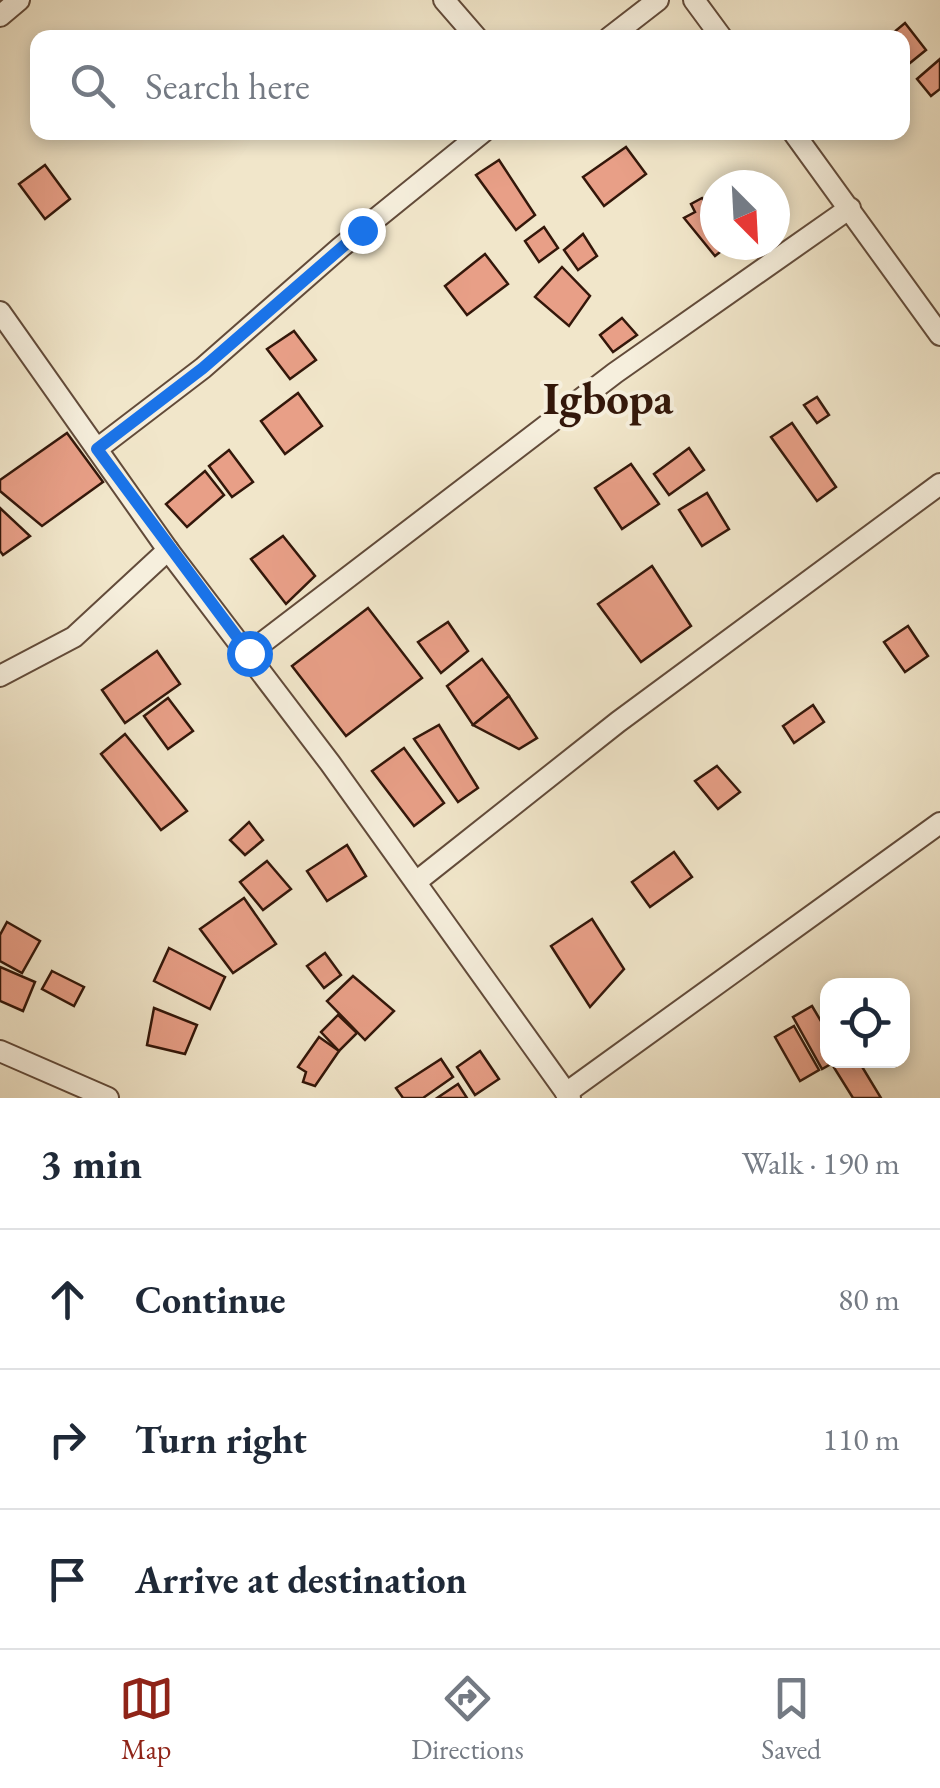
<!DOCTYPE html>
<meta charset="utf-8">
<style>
:root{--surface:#fff;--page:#f2f2f3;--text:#1f2937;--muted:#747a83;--line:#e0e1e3;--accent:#8f2418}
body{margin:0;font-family:"EB Garamond",serif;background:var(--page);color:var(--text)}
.controls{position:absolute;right:30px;bottom:30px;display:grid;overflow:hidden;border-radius:20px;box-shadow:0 5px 15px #0003}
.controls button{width:90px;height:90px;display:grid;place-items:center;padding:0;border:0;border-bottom:2px solid var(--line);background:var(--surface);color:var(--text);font:50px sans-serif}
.compass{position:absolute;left:700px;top:170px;width:90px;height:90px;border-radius:50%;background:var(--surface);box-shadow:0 5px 15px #0003;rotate:156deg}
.stop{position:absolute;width:30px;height:30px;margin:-22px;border:8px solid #1a73e8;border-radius:50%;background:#fff}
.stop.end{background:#1a73e8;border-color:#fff;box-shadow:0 2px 10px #0008}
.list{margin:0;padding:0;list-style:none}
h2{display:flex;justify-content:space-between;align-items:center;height:130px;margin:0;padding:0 40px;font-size:42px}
h2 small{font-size:32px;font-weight:400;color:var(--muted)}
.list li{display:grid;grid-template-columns:65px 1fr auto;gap:30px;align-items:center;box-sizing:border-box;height:140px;padding:0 40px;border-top:2px solid var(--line)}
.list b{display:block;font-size:38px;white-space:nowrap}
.list em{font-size:32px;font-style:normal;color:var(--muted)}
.icon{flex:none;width:55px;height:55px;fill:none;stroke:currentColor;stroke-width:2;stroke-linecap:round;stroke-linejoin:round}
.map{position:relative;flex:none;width:940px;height:1098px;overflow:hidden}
.search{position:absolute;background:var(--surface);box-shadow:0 5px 15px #0003;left:30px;right:30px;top:30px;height:110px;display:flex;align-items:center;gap:25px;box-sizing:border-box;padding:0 35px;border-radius:20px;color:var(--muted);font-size:38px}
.sheet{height:550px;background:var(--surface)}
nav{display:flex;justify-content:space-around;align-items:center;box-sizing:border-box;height:140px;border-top:2px solid var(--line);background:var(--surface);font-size:28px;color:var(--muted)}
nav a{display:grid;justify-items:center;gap:5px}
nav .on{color:var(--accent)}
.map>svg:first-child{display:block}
.building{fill:#e89f87;stroke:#33170a;stroke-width:2.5}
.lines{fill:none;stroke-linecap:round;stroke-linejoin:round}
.street-casing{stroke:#624b3a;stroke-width:24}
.street{stroke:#f6efdd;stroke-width:20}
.route{stroke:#1a73e8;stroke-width:12}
.labels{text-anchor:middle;stroke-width:8;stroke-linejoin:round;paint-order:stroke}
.quarter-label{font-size:45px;font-weight:bold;fill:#33170a;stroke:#f6efdd}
</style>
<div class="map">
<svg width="940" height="1098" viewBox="0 0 940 1098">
<rect width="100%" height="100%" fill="#f1e6ca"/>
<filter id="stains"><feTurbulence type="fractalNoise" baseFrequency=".002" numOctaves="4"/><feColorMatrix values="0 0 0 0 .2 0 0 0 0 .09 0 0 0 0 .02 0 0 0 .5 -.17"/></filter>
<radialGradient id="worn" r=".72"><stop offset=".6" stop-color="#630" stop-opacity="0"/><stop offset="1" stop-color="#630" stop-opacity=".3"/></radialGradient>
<g class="building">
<path d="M905,23l21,27 -21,17 -3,-29h-15z"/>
<path d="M940,59v30l-9,7 -14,-17z"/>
<path d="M626,147l20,27 -42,32 -21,-29z"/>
<path d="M499,160l36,55 -19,15 -40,-55z"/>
<path d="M45,165l25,34 -25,20 -26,-35z"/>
<path d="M702,198l13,16v31h14l-14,11 -31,-38 11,-6 -4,-8z"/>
<path d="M544,227l14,21 -19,14 -14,-21z"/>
<path d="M583,234l14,22 -19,14 -14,-20z"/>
<path d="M485,254l23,30 -41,31 -22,-29z"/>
<path d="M562,267l28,29 -21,30 -34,-29z"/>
<path d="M622,318l15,17 -24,17 -13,-17z"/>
<path d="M294,331l22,29 -26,19 -23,-30z"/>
<path d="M298,393l24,33 -37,28 -24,-33z"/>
<path d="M817,397l12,18 -12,8 -13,-18z"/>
<path d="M792,423l44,64 -19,14 -46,-64z"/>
<path d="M67,433l36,49 -61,44 -42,-35v-11z"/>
<path d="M689,448l15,22 -35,25 -15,-21z"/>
<path d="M229,450l24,32 -21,15 -23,-31z"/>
<path d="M631,464l28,40 -37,25 -27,-41z"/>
<path d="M205,471l19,24 -37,32 -21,-23z"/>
<path d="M707,493l22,36 -27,17 -23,-36z"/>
<path d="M0,508l30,28 -27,19 -3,-4z"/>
<path d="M283,536l32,40 -29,28 -35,-45z"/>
<path d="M652,566l39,60 -50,36 -43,-58z"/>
<path d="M368,608l54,70 -76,58 -54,-70z"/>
<path d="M448,622l20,29 -27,22 -23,-31z"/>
<path d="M908,626l20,30 -23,16 -21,-30z"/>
<path d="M157,651l23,33 -55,39 -23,-33z"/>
<path d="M482,659l27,37 -36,29 -26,-39z"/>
<path d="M509,696l28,42 -18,11 -46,-24z"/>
<path d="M168,698l25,33 -25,18 -24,-33z"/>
<path d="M813,705l11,17 -30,21 -11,-17z"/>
<path d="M439,725l39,63 -20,14 -44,-63z"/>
<path d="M125,734l62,77 -26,19 -60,-76z"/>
<path d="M404,748l40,55 -30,23 -42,-55z"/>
<path d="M717,766l23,26 -22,17 -23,-28z"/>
<path d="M249,822l14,18 -18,15 -15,-15z"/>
<path d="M347,845l19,31 -39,25 -20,-30z"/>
<path d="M674,852l18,25 -42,30 -18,-25z"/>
<path d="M267,861l24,28 -28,21 -23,-28z"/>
<path d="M244,898l32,46 -43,29 -33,-44z"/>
<path d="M592,919l32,50 -34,38 -39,-61z"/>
<path d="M7,922l33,19 -18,32 -22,-12v-26z"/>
<path d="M169,948l56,29 -15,32 -56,-28z"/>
<path d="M325,953l16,22 -17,13 -17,-22z"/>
<path d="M0,967l35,15 -12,29 -23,-10z"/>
<path d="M52,971l32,16 -10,19 -32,-17z"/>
<path d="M353,976l41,35 -29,29 -38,-39z"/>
<path d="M812,1006l16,27v27h10l-16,9 -29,-52z"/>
<path d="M154,1008l43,17 -12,29 -38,-9z"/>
<path d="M338,1015l19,18 -18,18 -18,-19z"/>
<path d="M794,1026l25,44 -19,11 -25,-44z"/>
<path d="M319,1037l20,14 -24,35 -12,-4 3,-10 -8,-5z"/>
<path d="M480,1051l19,28 -24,16 -18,-28z"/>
<path d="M441,1059l12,18 -30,21h-20l-7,-10z"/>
<path d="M843,1060h15l23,38h-28l-20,-32z"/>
<path d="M458,1084l9,14h-30z"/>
</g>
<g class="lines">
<defs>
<g id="street">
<path d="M444,0l33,38"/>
<path d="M694,0l28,38"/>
<path d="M0,16l19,-16"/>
<path d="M609,38l49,-38"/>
<path d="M793,132l147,203"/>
<path d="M0,312l168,238 162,213 240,335"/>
<path d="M97,449l106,-81 138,-121 142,-115"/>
<path d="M249,653l366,-280 235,-165"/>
<path d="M0,676l74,-39 94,-87"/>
<path d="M416,882l202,-160 322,-238"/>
<path d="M0,1051l108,47"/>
<path d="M566,1093l374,-270"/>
</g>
</defs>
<use href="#street" class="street-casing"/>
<use href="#street" class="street"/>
</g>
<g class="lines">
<path class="route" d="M249,653l-152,-204 106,-81 159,-138"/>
</g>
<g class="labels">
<g class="quarter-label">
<text x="608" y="414">Igbopa</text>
</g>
</g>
<rect width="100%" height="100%" filter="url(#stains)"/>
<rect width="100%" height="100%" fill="url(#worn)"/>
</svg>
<div class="controls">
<button><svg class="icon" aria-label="locate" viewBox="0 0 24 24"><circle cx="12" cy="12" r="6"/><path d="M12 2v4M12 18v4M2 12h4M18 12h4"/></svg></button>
</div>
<svg class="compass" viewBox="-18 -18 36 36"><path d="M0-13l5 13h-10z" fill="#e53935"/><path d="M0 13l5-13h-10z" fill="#747a83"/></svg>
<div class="stop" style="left:249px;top:653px"></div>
<div class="stop end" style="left:362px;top:230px"></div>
<div class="search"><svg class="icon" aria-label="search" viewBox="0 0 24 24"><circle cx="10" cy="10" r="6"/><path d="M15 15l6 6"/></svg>Search here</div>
</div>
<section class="sheet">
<h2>3 min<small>Walk · 190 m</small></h2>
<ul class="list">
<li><svg class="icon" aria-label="ahead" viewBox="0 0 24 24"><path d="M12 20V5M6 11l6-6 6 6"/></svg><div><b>Continue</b></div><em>80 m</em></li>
<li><svg class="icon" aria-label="right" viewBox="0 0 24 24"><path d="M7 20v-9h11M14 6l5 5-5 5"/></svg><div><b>Turn right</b></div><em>110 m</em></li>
<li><svg class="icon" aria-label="arrive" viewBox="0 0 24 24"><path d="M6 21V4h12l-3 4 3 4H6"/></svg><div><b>Arrive at destination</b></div></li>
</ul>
</section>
<nav>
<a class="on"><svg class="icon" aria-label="map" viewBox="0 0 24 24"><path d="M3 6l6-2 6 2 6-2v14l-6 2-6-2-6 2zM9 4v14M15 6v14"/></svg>Map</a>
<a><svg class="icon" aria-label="directions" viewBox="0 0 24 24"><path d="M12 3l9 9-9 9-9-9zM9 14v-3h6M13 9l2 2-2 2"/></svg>Directions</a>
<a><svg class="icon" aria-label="saved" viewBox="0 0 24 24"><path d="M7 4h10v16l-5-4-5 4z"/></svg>Saved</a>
</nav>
